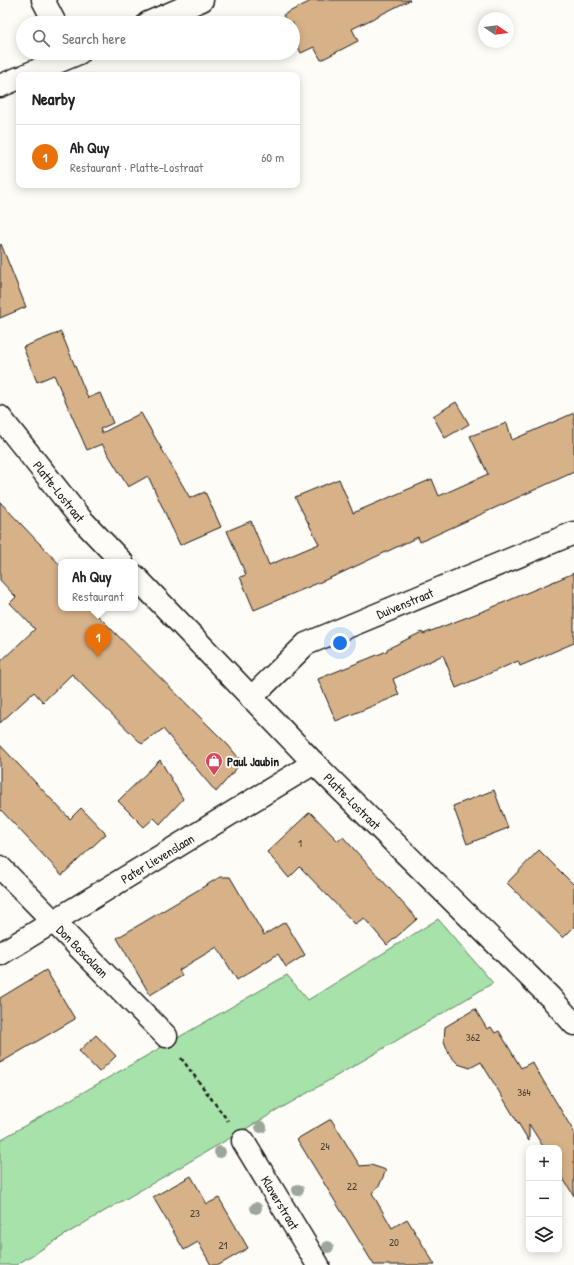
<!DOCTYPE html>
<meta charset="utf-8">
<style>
:root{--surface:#fff;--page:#f6f6f6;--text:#202124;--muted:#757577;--line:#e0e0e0;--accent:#d1495b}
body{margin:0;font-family:"Patrick Hand",sans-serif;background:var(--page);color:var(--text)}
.controls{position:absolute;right:12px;bottom:12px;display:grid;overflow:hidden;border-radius:8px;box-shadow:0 2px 10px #0003}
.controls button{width:36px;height:36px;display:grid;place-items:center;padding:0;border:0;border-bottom:1px solid var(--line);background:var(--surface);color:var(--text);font:20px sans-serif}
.compass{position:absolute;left:478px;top:12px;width:36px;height:36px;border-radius:50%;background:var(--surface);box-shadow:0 2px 10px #0003;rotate:103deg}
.you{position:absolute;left:340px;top:643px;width:14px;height:14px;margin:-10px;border:3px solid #fff;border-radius:50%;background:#1a73e8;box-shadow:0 0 0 6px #1a73e833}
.badge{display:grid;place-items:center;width:26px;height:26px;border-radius:50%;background:var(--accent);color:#fff;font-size:13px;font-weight:700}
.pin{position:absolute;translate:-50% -33px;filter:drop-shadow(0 1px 2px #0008)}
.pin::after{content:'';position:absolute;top:21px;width:14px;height:12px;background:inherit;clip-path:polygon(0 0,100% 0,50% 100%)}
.popup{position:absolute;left:58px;top:559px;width:80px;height:52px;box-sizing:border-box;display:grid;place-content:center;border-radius:8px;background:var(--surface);filter:drop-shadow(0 1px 3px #0005);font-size:13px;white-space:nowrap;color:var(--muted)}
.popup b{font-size:15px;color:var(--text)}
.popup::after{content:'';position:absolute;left:50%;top:100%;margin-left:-8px;border:8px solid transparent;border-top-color:var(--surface)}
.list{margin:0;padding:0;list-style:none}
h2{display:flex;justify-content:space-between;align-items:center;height:52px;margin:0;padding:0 16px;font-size:17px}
h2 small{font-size:13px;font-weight:400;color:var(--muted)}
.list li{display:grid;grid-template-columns:26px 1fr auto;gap:12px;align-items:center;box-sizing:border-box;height:64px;padding:0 16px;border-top:1px solid var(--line)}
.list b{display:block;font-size:15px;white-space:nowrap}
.list p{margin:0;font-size:13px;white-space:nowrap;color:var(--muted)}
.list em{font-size:13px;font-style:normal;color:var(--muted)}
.icon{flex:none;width:22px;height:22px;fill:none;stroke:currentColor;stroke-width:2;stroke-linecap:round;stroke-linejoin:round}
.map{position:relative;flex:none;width:574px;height:1265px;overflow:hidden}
.search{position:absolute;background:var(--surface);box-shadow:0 2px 10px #0003;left:16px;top:16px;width:284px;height:44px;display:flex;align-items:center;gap:10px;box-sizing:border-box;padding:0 14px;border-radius:22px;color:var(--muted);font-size:15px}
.panel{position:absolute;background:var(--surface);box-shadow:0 2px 10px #0003;left:16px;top:72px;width:284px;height:116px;border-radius:8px}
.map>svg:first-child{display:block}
.green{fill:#a6e2a9;stroke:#617f62}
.building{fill:#d7b289;stroke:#1c1c1c}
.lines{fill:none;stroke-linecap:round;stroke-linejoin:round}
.minor-casing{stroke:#1c1c1c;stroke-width:25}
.path{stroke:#1c1c1c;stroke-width:2.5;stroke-dasharray:4 3;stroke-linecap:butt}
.minor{stroke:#fdfcf7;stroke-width:22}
.tree{fill:#9ca79a}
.labels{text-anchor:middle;stroke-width:4;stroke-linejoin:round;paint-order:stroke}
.number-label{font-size:11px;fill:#4b4237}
.street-label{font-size:13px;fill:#1c1c1c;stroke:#fdfcf7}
.poi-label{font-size:13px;font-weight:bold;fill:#1c1c1c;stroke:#fdfcf7;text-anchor:start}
</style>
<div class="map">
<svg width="574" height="1265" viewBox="0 0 574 1265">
<rect width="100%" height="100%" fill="#fdfcf7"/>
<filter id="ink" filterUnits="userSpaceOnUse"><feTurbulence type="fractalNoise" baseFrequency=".025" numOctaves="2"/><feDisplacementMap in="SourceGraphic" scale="8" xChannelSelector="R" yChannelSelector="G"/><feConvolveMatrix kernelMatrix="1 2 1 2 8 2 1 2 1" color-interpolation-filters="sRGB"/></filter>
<g filter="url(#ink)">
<path class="green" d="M438,919l55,64 -124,74 -283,165 -70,43h-16v-125l287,-165 21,25z"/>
<g class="building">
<path d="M313,0h97l-58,29 6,12 -37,19 -7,-13 -13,6 -8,-18v-12h-6l-4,-8z"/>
<path d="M1,244l25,63 -26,11v-73z"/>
<path d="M61,332l27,66 12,-5 13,30 -13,6 2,4 39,-20 49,85 15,-6 16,35 -41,18 -32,-69 -20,11 -26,-43 -15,6 -33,-75 -17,7 -14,-35z"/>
<path d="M456,402l13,22 -24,14 -12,-22z"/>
<path d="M574,413v59l-154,70 -2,-5 -81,38 -83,35 -14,-33 6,-2 -19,-44 24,-10 18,44 50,-21 -24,-47 44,-18 14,34 79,-34 7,17 49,-22 -18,-38 37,-13 5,17z"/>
<path d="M0,502l61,64v42h29l138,137 14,17 -26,30 -53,-63 -21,15 -56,-55 -14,-15 -29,28 -9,-10 -34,31v-61l35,-33 -25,-26 6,-6 -16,-17z"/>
<path d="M574,573v70l-54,23 -2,-5 -62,27 -13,-33 -50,24 6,16 -63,26 -18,-42 69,-28v-2l35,-17 1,2 63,-24z"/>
<path d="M0,745l70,74 11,-11 25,26 -44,41 -62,-66z"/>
<path d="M160,760l23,39 -23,25 -6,-6 -10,9 -26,-26z"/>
<path d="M494,790l14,38 -41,16 -14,-38z"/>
<path d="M310,812l28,29 5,-4 74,82 -30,26 -23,-27 -9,6 -55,-57 -11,11 -22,-26z"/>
<path d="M539,850l35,35v42l-11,11 -56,-55z"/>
<path d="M220,877h10l34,58 21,-13 20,33 -19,12 -8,-13 -41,26 -20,-33 -38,23 3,6 -32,19 -33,-57z"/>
<path d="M46,970l29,49 -75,44v-65z"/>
<path d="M475,1009l12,20 4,-2 4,6 4,-2 22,37 11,-6 42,70v64l-15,-24v-24h-15l-15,-24v17l-48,-79 -11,6 -12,-4 -9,-10 -5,-13 1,-14z"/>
<path d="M96,1035l20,21 -17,16 -20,-21z"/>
<path d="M331,1119l29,47 11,-1 15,5 -6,14 -8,9 20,35 15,-9 28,46h-61l-77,-126z"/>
<path d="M191,1176l16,28 12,-6 29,50 -29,17h-8l-13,-23 -14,8 -31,-53z"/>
</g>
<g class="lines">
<defs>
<g id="minor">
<path d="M43,0l12,23"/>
<path d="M148,23l54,-23"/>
<path d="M26,75l53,-22"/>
<path d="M0,86l19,-8"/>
<path id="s1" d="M0,417l81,102 41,43"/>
<path id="s2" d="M135,576l179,187 236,234 24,27"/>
<path id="s3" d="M251,698l55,-54 268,-111"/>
<path id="s4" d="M0,867l166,169"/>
<path id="s5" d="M0,954l314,-191"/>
<path id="s6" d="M243,1141l75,124"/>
</g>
</defs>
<use href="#minor" class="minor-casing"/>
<path class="path" d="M181,1058l47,63"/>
<use href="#minor" class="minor"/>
</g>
<g class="tree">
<circle cx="261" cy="1127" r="6"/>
<circle cx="220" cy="1152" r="6"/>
<circle cx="298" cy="1190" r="6"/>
<circle cx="256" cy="1208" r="6"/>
<circle cx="328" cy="1247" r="6"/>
</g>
</g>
<defs>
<symbol id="shop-pin" viewBox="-11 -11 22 30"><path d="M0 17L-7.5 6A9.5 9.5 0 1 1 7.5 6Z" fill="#d1495b" stroke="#fdfcf7"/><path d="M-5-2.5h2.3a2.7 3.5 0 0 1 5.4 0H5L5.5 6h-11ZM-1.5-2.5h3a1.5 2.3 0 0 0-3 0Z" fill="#fff"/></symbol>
</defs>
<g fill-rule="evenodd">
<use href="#shop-pin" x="204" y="751" width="20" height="27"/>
</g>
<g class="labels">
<g class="number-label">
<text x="300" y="847">1</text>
<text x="473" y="1041">362</text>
<text x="524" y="1096">364</text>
<text x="325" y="1150">24</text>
<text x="352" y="1190">22</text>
<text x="195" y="1217">23</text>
<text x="394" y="1246">20</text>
<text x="223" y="1249">21</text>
</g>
<g class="street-label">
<text dy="5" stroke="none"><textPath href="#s1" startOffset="95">Platte-Lostraat</textPath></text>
<text dy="5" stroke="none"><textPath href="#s3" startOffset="184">Duivenstraat</textPath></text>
<text dy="5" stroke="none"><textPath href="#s2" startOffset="313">Platte-Lostraat</textPath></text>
<text dy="5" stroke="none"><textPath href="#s5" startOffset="184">Pater Lievenslaan</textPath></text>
<text dy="5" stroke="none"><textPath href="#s4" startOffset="118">Don Boscolaan</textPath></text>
<text dy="5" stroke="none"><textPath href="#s6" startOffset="72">Klaverstraat</textPath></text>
</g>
<g class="poi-label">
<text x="227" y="766">Paul Jaubin</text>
</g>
</g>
</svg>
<div class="controls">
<button>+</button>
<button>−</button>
<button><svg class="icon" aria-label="layers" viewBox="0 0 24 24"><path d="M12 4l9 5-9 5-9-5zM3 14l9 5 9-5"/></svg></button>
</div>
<svg class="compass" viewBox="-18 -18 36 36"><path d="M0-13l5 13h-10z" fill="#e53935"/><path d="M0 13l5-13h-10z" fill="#757577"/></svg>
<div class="you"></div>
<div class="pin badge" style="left:98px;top:657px;background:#e8710a">1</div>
<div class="popup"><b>Ah Quy</b>Restaurant</div>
<div class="search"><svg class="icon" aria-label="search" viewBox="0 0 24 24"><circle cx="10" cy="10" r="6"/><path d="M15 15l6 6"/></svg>Search here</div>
<section class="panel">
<h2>Nearby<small></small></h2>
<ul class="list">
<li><span class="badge" style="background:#e8710a">1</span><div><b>Ah Quy</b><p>Restaurant · Platte-Lostraat</p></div><em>60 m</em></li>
</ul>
</section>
</div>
